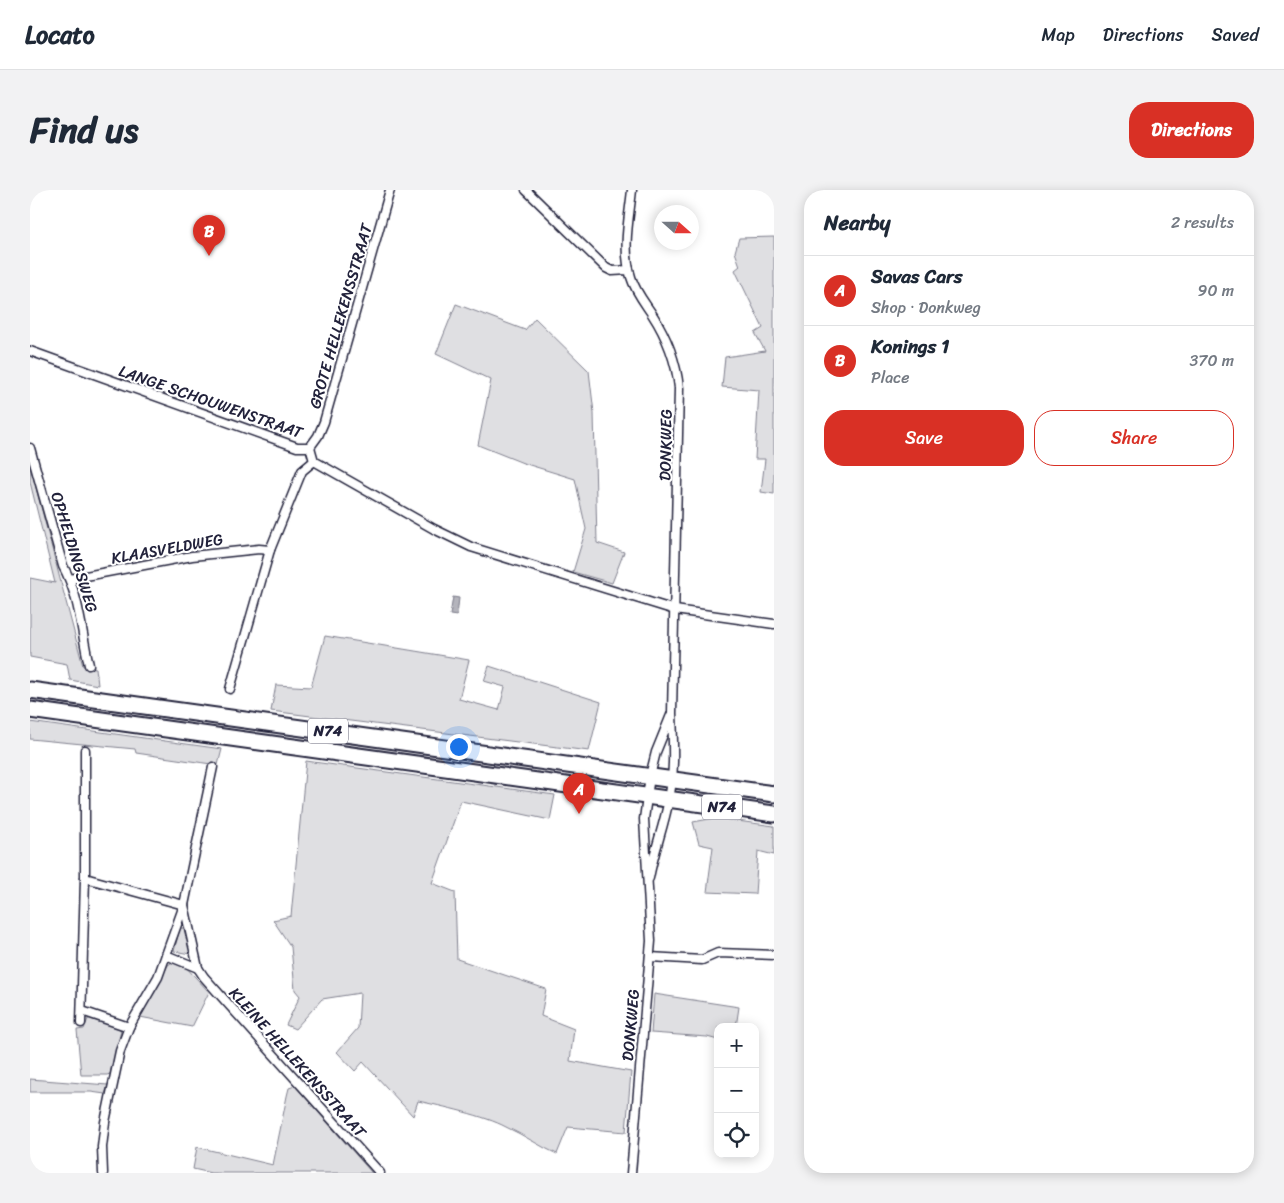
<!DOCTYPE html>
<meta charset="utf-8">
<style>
:root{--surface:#fff;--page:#f2f2f3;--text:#1f2937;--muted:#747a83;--line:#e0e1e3;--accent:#d93025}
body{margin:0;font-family:Sriracha,sans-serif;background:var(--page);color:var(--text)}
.controls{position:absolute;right:15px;bottom:15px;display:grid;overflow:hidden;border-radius:10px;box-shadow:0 2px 12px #0003}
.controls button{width:45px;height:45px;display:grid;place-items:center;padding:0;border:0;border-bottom:1px solid var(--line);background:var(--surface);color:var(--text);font:25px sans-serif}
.compass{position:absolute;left:624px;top:15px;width:45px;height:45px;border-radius:50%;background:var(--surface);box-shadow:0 2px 12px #0003;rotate:111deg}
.you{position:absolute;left:428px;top:556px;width:18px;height:18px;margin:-12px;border:4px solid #fff;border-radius:50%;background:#1a73e8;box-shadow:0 0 0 8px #1a73e833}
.badge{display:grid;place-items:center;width:32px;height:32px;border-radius:50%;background:var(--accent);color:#fff;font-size:16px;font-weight:700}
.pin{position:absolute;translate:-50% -41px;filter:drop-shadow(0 1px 2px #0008)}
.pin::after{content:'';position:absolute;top:26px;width:18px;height:15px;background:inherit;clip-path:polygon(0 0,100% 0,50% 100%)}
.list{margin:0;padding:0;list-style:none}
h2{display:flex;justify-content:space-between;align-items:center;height:65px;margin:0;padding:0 20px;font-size:21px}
h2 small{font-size:16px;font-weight:400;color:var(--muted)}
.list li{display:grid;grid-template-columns:32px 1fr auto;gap:15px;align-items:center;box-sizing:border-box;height:70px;padding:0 20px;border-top:1px solid var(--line)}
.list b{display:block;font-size:19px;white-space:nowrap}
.list p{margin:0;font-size:16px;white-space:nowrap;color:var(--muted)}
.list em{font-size:16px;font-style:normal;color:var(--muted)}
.actions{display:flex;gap:10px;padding:15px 20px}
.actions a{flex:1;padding:11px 0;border:1px solid var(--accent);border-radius:20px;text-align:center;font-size:18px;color:var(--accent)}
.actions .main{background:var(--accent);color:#fff}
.icon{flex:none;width:28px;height:28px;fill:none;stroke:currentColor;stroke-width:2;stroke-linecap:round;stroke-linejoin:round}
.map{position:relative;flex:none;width:744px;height:983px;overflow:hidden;border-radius:20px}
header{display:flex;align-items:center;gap:30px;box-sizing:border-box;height:70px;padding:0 25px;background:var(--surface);border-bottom:1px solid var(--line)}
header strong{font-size:24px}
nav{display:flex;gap:28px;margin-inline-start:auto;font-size:18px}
.intro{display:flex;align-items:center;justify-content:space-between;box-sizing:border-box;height:120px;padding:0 30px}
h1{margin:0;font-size:35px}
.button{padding:12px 22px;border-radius:20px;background:var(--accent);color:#fff;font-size:18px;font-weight:700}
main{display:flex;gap:30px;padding:0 30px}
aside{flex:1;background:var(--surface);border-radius:20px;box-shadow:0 2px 12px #0003}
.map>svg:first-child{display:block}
.green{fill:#dfdfe2;stroke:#80808e}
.water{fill:#b4b4bc;stroke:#7a7a88}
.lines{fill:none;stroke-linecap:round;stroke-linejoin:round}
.street-casing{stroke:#22223b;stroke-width:11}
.highway-casing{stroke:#22223b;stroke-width:19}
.street{stroke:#fff;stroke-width:8}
.highway{stroke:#fff;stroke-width:15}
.labels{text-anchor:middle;stroke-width:4;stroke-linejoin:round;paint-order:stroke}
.shield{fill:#fff;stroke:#646476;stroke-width:1}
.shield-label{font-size:15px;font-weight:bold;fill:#22223b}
.street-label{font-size:16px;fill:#22223b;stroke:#fff}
</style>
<header>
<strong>Locato</strong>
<nav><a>Map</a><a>Directions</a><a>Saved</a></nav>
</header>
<div class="intro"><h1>Find us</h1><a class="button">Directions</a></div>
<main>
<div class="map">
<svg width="744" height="983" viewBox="0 0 744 983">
<rect width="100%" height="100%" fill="#fff"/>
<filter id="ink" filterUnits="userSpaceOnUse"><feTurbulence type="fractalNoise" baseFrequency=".02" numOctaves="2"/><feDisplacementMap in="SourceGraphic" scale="10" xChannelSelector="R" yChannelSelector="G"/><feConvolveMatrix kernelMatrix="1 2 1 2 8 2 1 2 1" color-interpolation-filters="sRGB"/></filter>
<g filter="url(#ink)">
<g class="green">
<path d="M744,47v257l-13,-2 4,-33h-10l4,-69 -37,-3 3,-30 40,-6 -10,-18 8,-5 -28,-58 5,-4 -5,-14 4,-14z"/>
<path d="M426,114l69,26 10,-12 54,53 5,42 3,130 27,9 -12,31 -39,-11 13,-43 -11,-50 -52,-16 -45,-18 13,-65 -55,-26z"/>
<path d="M0,275l53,201 13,2 2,17 -28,-5 -3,-16 -37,-7v-79l25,5 -25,-101z"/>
<path d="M295,446l144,24 -10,39 40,11 6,-23 -21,-6 5,-15 112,36 -12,49 -318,-40 5,-26 35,2z"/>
<path d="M0,532l192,27 -4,16 -82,-12 -1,-4 -105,-10z"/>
<path d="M276,571l249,34 -5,25 -89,-19 -29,82 23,9 2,67 89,30 -5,27 33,13 -4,32 61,11 -5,60 -58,-5 -11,27c-18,-8 -33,-19 -51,-27 -20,-11 -65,-21 -88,-26l-5,15 -50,-54 -8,9 -18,-19 21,-24 2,-35 -38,6 -27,30 -9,-4 14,-29 -5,-6 -4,-43 -18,-27 18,-4z"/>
<path d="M685,628l59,8v29l-16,-4 -3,43 -48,-2 6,-45 -14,-3 -6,-22z"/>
<path d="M150,738h4l7,21 -1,5 -16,-3z"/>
<path d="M144,771l9,3 26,28 -17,35 -52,-10 28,-52z"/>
<path d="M624,804l85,13 -3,20h-18v13l-11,-3 -56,-4z"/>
<path d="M62,828l27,10 2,3 -11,43 -3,1h-26l-4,-45 7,-1 4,-10z"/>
<path d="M0,889l78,6 -3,9 -14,-2h-61z"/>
<path d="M265,896l77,87h-161l-18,-4 4,-22 76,18 14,-69 2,-8z"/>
</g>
<path class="water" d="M423,407l6,1 -2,18 -7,-1z"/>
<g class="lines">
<defs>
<g id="street">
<path d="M496,0l80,78 6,3 17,-1"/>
<path d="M602,0c-3,29 -10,59 -1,87 4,14 13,25 21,37 15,23 24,46 27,74l-7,325c1,29 3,57 -3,86 -5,27 -15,52 -20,79"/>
<path d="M0,161l267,96h13l4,14 120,68 37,18 204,63 99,14"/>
<path d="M280,257l8,-11 6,-14 66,-232"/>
<path d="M0,258l33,118c17,31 18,65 26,99"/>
<path d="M40,389l122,-23 67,-7 11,1"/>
<path d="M200,499l40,-139 32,-79 12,-10"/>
<path d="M55,688l99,27 14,63 6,9 176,196"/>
<path d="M136,765l32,13"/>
<path d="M620,767l52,3 16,-7 56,2"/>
<path d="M52,821l47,16"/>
<path d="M51,833l4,-145v-128"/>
<path d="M73,983l-1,-26 3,-25 15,-71 9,-24 29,-50 26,-72 29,-138"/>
<path d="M601,983l20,-232 -7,-122 6,-43 6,-24 15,-37"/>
</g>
<g id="highway">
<path d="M0,500l744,104"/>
<path d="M0,520l744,104"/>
</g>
</defs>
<use href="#street" class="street-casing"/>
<use href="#highway" class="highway-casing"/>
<use href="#street" class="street"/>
<use href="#highway" class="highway"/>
</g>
</g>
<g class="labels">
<g class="shield">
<rect x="278" y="528.5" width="40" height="25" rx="4"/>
<rect x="672" y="604.5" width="40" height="25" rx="4"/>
</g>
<g class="shield-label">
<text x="298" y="546">N74</text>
<text x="692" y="622">N74</text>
</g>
<g class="street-label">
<text transform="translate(310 126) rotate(-74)" y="6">GROTE HELLEKENSSTRAAT</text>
<text transform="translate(181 211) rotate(19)" y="6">LANGE SCHOUWENSTRAAT</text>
<text transform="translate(635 255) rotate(-89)" y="6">DONKWEG</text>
<text transform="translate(137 358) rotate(-10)" y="6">KLAASVELDWEG</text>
<text transform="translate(45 362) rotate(73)" y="6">OPHELDINGSWEG</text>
<text transform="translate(600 835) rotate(-85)" y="6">DONKWEG</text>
<text transform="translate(268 872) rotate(48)" y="6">KLEINE HELLEKENSSTRAAT</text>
</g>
</g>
</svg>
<div class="controls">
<button>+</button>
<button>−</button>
<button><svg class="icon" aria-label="locate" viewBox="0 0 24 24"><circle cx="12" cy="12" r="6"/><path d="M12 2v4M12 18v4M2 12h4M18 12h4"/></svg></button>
</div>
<svg class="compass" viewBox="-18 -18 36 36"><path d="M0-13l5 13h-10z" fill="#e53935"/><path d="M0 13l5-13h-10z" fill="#747a83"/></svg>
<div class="you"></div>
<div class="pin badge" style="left:549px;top:624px">A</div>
<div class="pin badge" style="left:179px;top:66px">B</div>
</div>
<aside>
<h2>Nearby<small>2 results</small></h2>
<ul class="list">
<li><span class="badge">A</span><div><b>Savas Cars</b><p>Shop · Donkweg</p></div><em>90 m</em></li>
<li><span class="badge">B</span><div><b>Konings 1</b><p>Place</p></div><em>370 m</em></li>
</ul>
<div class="actions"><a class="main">Save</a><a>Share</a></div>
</aside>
</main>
